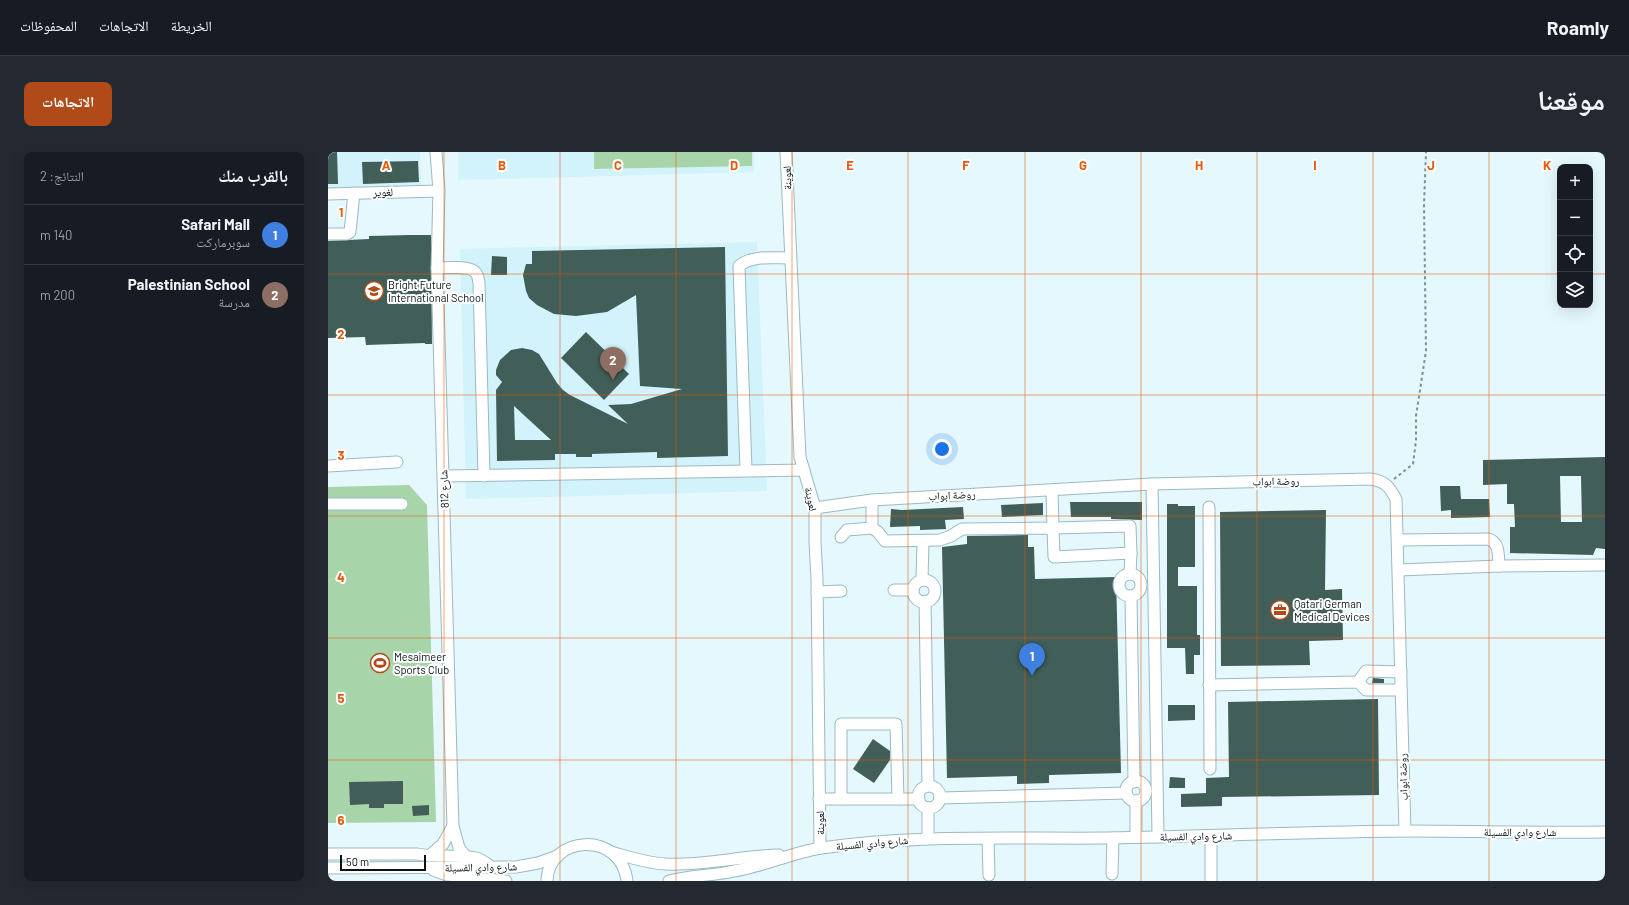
<!DOCTYPE html>
<html lang="ar">
<meta charset="utf-8">
<style>
:root{--surface:#171b24;--page:#242831;--text:#f1f3f6;--muted:#9ea1a6;--line:#363941;--accent:#b04b19}
body{margin:0;font-family:Barlow,"Noto Naskh Arabic",sans-serif;background:var(--page);color:var(--text);direction:rtl}
.controls{position:absolute;right:12px;top:12px;display:grid;overflow:hidden;border-radius:8px;box-shadow:0 4px 16px #0002}
.controls button{width:36px;height:36px;display:grid;place-items:center;padding:0;border:0;border-bottom:1px solid var(--line);background:var(--surface);color:var(--text);font:20px sans-serif}
.scale{position:absolute;left:12px;bottom:10px;width:86px;box-sizing:border-box;padding-left:4px;border:2px solid #061214;border-top:0;font-size:11px;line-height:14px;white-space:nowrap;color:#061214;-webkit-text-stroke:3px #fff;paint-order:stroke}
.you{position:absolute;left:614px;top:297px;width:14px;height:14px;margin:-10px;border:3px solid #fff;border-radius:50%;background:#1a73e8;box-shadow:0 0 0 6px #1a73e833}
.badge{display:grid;place-items:center;width:26px;height:26px;border-radius:50%;background:var(--accent);color:#fff;font-size:13px;font-weight:700}
.pin{position:absolute;translate:-50% -33px;filter:drop-shadow(0 1px 2px #0008)}
.pin::after{content:'';position:absolute;top:21px;width:14px;height:12px;background:inherit;clip-path:polygon(0 0,100% 0,50% 100%)}
.list{margin:0;padding:0;list-style:none}
h2{display:flex;justify-content:space-between;align-items:center;height:52px;margin:0;padding:0 16px;font-size:17px}
h2 small{font-size:13px;font-weight:400;color:var(--muted)}
.list li{display:grid;grid-template-columns:26px 1fr auto;gap:12px;align-items:center;box-sizing:border-box;height:60px;padding:0 16px;border-top:1px solid var(--line)}
.list b{display:block;font-size:15px;white-space:nowrap}
.list p{margin:0;font-size:13px;white-space:nowrap;color:var(--muted)}
.list em{font-size:13px;font-style:normal;color:var(--muted)}
.icon{flex:none;width:22px;height:22px;fill:none;stroke:currentColor;stroke-width:2;stroke-linecap:round;stroke-linejoin:round}
.map{position:relative;flex:none;width:1277px;height:729px;overflow:hidden;direction:ltr;border-radius:8px}
header{display:flex;align-items:center;gap:24px;box-sizing:border-box;height:56px;padding:0 20px;background:var(--surface);border-bottom:1px solid var(--line)}
header strong{font-size:19px}
nav{display:flex;gap:22px;margin-inline-start:auto;font-size:14px}
.intro{display:flex;align-items:center;justify-content:space-between;box-sizing:border-box;height:96px;padding:0 24px}
h1{margin:0;font-size:28px}
.button{padding:10px 18px;border-radius:8px;background:var(--accent);color:#fff;font-size:14px;font-weight:700}
main{display:flex;gap:24px;padding:0 24px}
aside{flex:1;background:var(--surface);border-radius:8px;box-shadow:0 4px 16px #0002}
.map>svg:first-child{display:block}
.built{fill:#d2f3fc}
.green{fill:#a8d4aa}
.building{fill:#415e58;fill-rule:evenodd}
.lines{fill:none;stroke-linecap:round;stroke-linejoin:round}
.minor-casing{stroke:#9abac2;stroke-width:13}
.path{stroke:#7e8e92;stroke-width:2;stroke-dasharray:3 3;stroke-linecap:butt}
.minor{stroke:#fff;stroke-width:11}
.grid{fill:none;stroke:#e8590c;stroke-width:1;stroke-opacity:0.55}
.labels{text-anchor:middle;stroke-width:4;stroke-linejoin:round;paint-order:stroke}
.street-label{font-size:11px;fill:#061214;stroke:#fff}
.poi-label{font-size:11px;fill:#061214;stroke:#fff;text-anchor:start}
.grid-label{font-size:13px;text-anchor:middle;font-weight:bold;fill:#e8590c;stroke:#fff;stroke-width:4;stroke-linejoin:round;paint-order:stroke}
</style>
<header>
<strong>Roamly</strong>
<nav><a>الخريطة</a><a>الاتجاهات</a><a>المحفوظات</a></nav>
</header>
<div class="intro"><h1>موقعنا</h1><a class="button">الاتجاهات</a></div>
<main>
<div class="map">
<svg width="1277" height="729" viewBox="0 0 1277 729">
<rect width="100%" height="100%" fill="#e4f8fd"/>
<g class="built">
<path d="M0,0h92l1,33 -93,3z"/>
<path d="M130,0h296v20l-296,8z"/>
<path d="M429,90l10,249 -301,8 -6,-250z"/>
</g>
<g class="green">
<path d="M266,0h158v14l-158,3z"/>
<path d="M81,333l18,20 9,317 -108,1v-336z"/>
</g>
<g class="building">
<path d="M0,0h9l1,32h-10z"/>
<path d="M90,9l1,21 -56,2 -1,-22z"/>
<path d="M82,83h21l1,109h-7v-1l-59,2 -1,-8 -37,1v-97l41,-2v-3z"/>
<path d="M397,95l3,209 -71,2v-6l-65,2v3h-16v-3h-21v6l-58,1 -1,-71 6,-8 -6,-7v-5l4,-10 11,-10 11,-2 10,2 7,4 18,29 6,7 7,5 58,29 -20,-19 23,-1 51,-15 -42,-3 -4,-91 -29,17 -31,4 -22,-2 -17,-9 -8,-7 -3,-7 -3,-16 3,-11h6v-13zM186,254l37,34h-36z"/>
<path d="M164,104l15,1v18h-16z"/>
<path d="M258,180l43,42 -25,26 -43,-42z"/>
<path d="M1277,305v92l-9,-1 -3,7 -83,-2v-26h5l-1,-23h-7v-20l-24,1v-25zM1232,324h21l1,46h-21z"/>
<path d="M1112,334h20l1,13h28l1,18 -39,1v-8l-10,1z"/>
<path d="M742,350h72v18l-31,-1v-2h-40z"/>
<path d="M715,351v12l-41,2 -1,-12z"/>
<path d="M839,352h11v2h17v61h-17v19h19v49h3v20h-6v19h-8l-1,-26h-18z"/>
<path d="M635,355l1,12 -19,1 1,9 -26,1v-4l-30,1 1,-18 11,1z"/>
<path d="M998,358l-1,80 17,-1 1,51 -34,1 1,24 -89,1 -1,-154z"/>
<path d="M700,383v12h6l1,32 81,-2 5,196 -72,2v8l-32,1v-8l-70,2 -5,-231 25,-3v-8z"/>
<path d="M1045,526l11,1v4h-12z"/>
<path d="M1050,547l1,96 -157,2v9l-41,1v-13l25,-1v-15l23,-1 -1,-75z"/>
<path d="M840,553h27v15l-27,1z"/>
<path d="M545,587l17,12v9l-16,23 -21,-14z"/>
<path d="M842,625l15,1v10h-16z"/>
<path d="M75,629v23h-19v4h-15v-4l-19,1 -1,-23z"/>
<path d="M101,653v10l-16,1 -1,-10z"/>
</g>
<g class="lines">
<defs>
<g id="minor">
<path d="M108,0l3,39 -2,77 16,558 6,22 7,9"/>
<path d="M458,0l14,305 15,51v34l2,37 3,269"/>
<path d="M0,42l111,-3"/>
<path d="M0,82h19l3,-2 4,-39"/>
<path d="M109,116c9,0 34,-3 39,5 2,2 2,6 3,9l5,194"/>
<path d="M0,314l69,-4"/>
<path d="M418,318l-7,-204c13,-11 34,-8 51,-8"/>
<path d="M116,324l360,-6"/>
<path d="M824,332l6,352"/>
<path d="M724,338l1,38 77,-2 1,27"/>
<path d="M544,348v28l6,4 7,9 55,-1 11,-4 11,-7 91,-1 1,29 77,-4 -1,21"/>
<path d="M0,352h74"/>
<path d="M881,355l1,262"/>
<path d="M487,356l57,-8 280,-16 218,-5c15,2 19,7 26,20l9,332"/>
<path d="M513,385l6,-7 25,-2"/>
<path d="M1070,388l91,-1c11,4 9,17 10,27"/>
<path d="M1071,418l100,-4 106,-1"/>
<circle cx="802" cy="433" r="11"/>
<path d="M594,428l1,-39"/>
<circle cx="596" cy="439" r="11"/>
<path d="M566,438h19"/>
<path d="M489,440l24,-1"/>
<path d="M803,444l3,186"/>
<path d="M597,449l3,185"/>
<path d="M1030,530l8,-11 35,1"/>
<path d="M881,533l149,-3 8,8h35"/>
<circle cx="808" cy="639" r="10"/>
<circle cx="601" cy="645" r="11"/>
<path d="M612,646l186,-5"/>
<path d="M491,647h100"/>
<path d="M513,647v-75h55l2,75"/>
<path d="M808,649v36"/>
<path d="M883,685v44"/>
<path d="M600,686v-30"/>
<path d="M660,687l1,36"/>
<path d="M283,700c18,5 35,11 54,12 38,2 76,-8 114,-9"/>
<path d="M0,702h89c19,4 40,0 59,4 5,1 10,5 14,8"/>
<path d="M101,704l14,-12 10,-18"/>
<path d="M0,716l188,-1 22,-4 20,-7"/>
<path d="M105,718l14,5 59,6"/>
<path d="M784,722l1,-36"/>
<path d="M219,729c1,-46 74,-51 80,0"/>
<path d="M341,729c22,-6 44,-5 65,-10 30,-5 57,-18 87,-23 95,-14 192,-9 288,-10 99,-2 198,-6 297,-7 67,0 133,2 199,1"/>
</g>
</defs>
<use href="#minor" class="minor-casing"/>
<path class="path" d="M1066,327l19,-15 3,-24v-24l10,-65 -2,-146 2,-53"/>
<use href="#minor" class="minor"/>
</g>
<path class="grid" d="M116,0v729M232,0v729M348,0v729M464,0v729M580,0v729M697,0v729M813,0v729M929,0v729M1045,0v729M1161,0v729M0,122h1232M1262,122h15M0,243h1277M0,364h1277M0,486h1277M0,608h1277"/>
<defs>
<symbol id="school-ring" viewBox="-11 -11 22 22"><circle r="9.5" fill="#fff" stroke="#b04b19" stroke-width="1.5"/><path d="M0-5L7-2L0 1L-7-2ZM-4 1L0 2.5L4 1V4Q0 6-4 4Z" fill="#b04b19"/></symbol>
<symbol id="office-ring" viewBox="-11 -11 22 22"><circle r="9.5" fill="#fff" stroke="#b04b19" stroke-width="1.5"/><path d="M-6-3h4V-5.5h4V-3h4V5H-6ZM-1-4.5V-3h2v-1.5ZM-6 0V1H6V0Z" fill="#b04b19"/></symbol>
<symbol id="stadium-ring" viewBox="-11 -11 22 22"><circle r="9.5" fill="#fff" stroke="#b04b19" stroke-width="1.5"/><path d="M0-5a6.5 5 0 1 0 0 10a6.5 5 0 1 0 0-10ZM-3.5-1.8h7v3.6h-7Z" fill="#b04b19"/></symbol>
</defs>
<g fill-rule="evenodd">
<use href="#school-ring" x="35" y="128" width="22" height="22"/>
<use href="#office-ring" x="941" y="447" width="22" height="22"/>
<use href="#stadium-ring" x="41" y="500" width="22" height="22"/>
</g>
<g class="labels">
<g class="street-label">
<text transform="translate(459 26) rotate(-92)" y="4">لعوينة</text>
<text transform="translate(55 40) rotate(-1)" y="4">لغوير</text>
<text transform="translate(948 329) rotate(-1)" y="4">روضة ابواب</text>
<text transform="translate(116 337) rotate(-92)" y="4">شارع 812</text>
<text transform="translate(624 343) rotate(-3)" y="4">روضة ابواب</text>
<text transform="translate(483 347) rotate(78)" y="4">لعوينة</text>
<text transform="translate(1075 625) rotate(-92)" y="4">روضة ابواب</text>
<text transform="translate(492 671) rotate(-91)" y="4">لعوينة</text>
<text x="1192" y="684">شارع وادي الفسيلة</text>
<text transform="translate(868 684) rotate(-1)" y="4">شارع وادي الفسيلة</text>
<text transform="translate(544 691) rotate(-5)" y="4">شارع وادي الفسيلة</text>
<text transform="translate(153 715) rotate(-1)" y="4">شارع وادي الفسيلة</text>
</g>
<g class="poi-label">
<text x="60" y="137">Bright Future<tspan x="60" dy="13">International School</tspan></text>
<text x="966" y="456">Qatari German<tspan x="966" dy="13">Medical Devices</tspan></text>
<text x="66" y="509">Mesaimeer<tspan x="66" dy="13">Sports Club</tspan></text>
</g>
</g>
<g class="grid-label">
<text x="58" y="18">A</text>
<text x="174" y="18">B</text>
<text x="290" y="18">C</text>
<text x="406" y="18">D</text>
<text x="522" y="18">E</text>
<text x="638" y="18">F</text>
<text x="755" y="18">G</text>
<text x="871" y="18">H</text>
<text x="987" y="18">I</text>
<text x="1103" y="18">J</text>
<text x="1219" y="18">K</text>
<text x="13" y="65">1</text>
<text x="13" y="187">2</text>
<text x="13" y="308">3</text>
<text x="13" y="430">4</text>
<text x="13" y="551">5</text>
<text x="13" y="673">6</text>
</g>
</svg>
<div class="controls">
<button>+</button>
<button>−</button>
<button><svg class="icon" aria-label="locate" viewBox="0 0 24 24"><circle cx="12" cy="12" r="6"/><path d="M12 2v4M12 18v4M2 12h4M18 12h4"/></svg></button>
<button><svg class="icon" aria-label="layers" viewBox="0 0 24 24"><path d="M12 4l9 5-9 5-9-5zM3 14l9 5 9-5"/></svg></button>
</div>
<div class="scale">50 m</div>
<div class="you"></div>
<div class="pin badge" style="left:704px;top:524px;background:#3f7fe0">1</div>
<div class="pin badge" style="left:285px;top:228px;background:#8d6e63">2</div>
</div>
<aside>
<h2>بالقرب منك<small>النتائج: 2</small></h2>
<ul class="list">
<li><span class="badge" style="background:#3f7fe0">1</span><div><b>Safari Mall</b><p>سوبرماركت</p></div><em>140 m</em></li>
<li><span class="badge" style="background:#8d6e63">2</span><div><b>Palestinian School</b><p>مدرسة</p></div><em>200 m</em></li>
</ul>
</aside>
</main>
